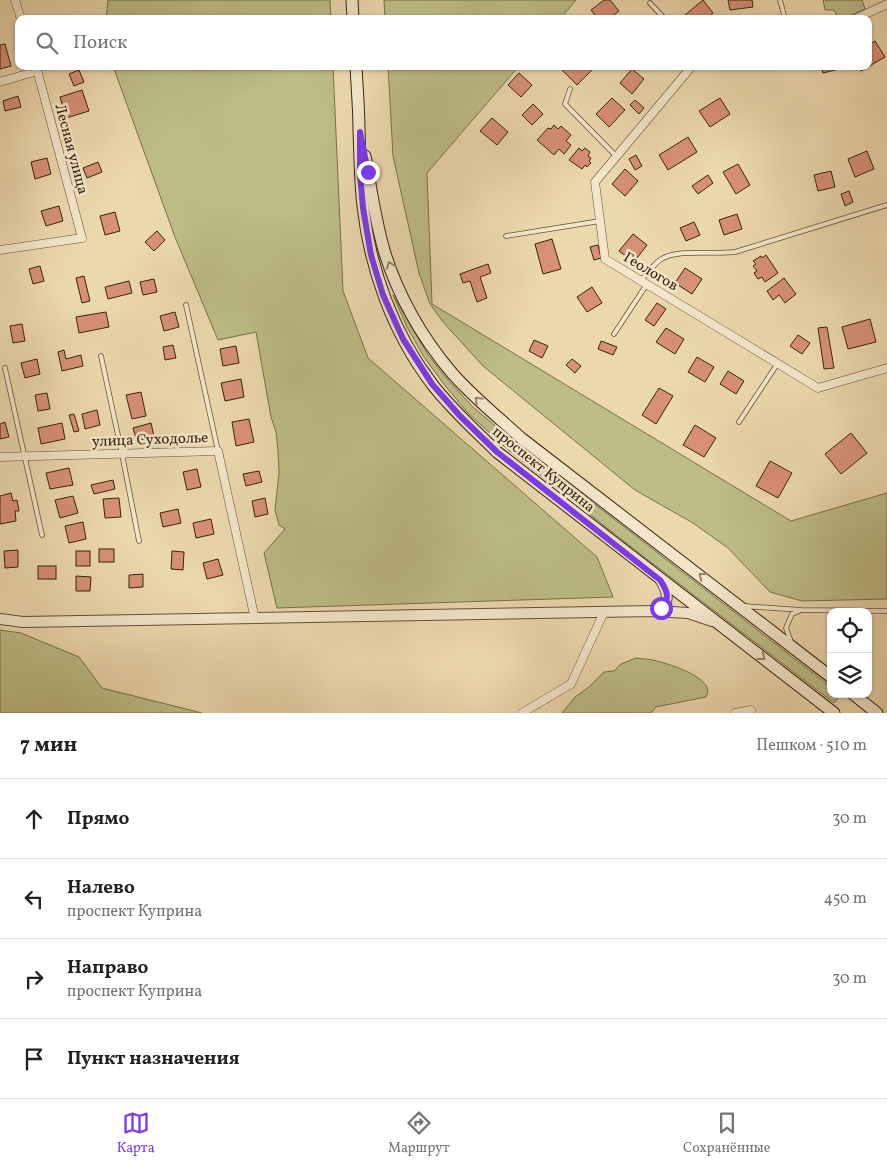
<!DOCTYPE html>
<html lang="ru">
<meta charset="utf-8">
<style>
:root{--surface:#fff;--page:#f2f2f2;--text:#202124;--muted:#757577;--line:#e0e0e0;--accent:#7c3aed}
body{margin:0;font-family:Vollkorn,serif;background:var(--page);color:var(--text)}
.controls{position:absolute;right:15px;bottom:15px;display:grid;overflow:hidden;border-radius:10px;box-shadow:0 1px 4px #0004}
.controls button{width:45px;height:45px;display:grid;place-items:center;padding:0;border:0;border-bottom:1px solid var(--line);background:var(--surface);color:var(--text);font:25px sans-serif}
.stop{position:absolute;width:15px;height:15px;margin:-11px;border:4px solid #7c3aed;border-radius:50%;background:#fff}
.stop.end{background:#7c3aed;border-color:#fff;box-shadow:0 1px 5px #0008}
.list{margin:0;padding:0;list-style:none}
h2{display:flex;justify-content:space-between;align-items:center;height:65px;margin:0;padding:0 20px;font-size:21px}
h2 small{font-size:16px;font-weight:400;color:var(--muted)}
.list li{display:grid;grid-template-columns:32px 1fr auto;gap:15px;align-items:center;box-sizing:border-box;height:80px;padding:0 20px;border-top:1px solid var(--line)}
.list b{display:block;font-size:19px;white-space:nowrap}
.list p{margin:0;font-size:16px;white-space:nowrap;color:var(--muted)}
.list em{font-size:16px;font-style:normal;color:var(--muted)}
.icon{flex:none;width:28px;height:28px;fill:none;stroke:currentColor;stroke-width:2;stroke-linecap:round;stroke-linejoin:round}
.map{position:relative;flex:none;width:887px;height:713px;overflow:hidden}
.search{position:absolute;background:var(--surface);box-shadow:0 1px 4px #0004;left:15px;right:15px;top:15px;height:55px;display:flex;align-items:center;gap:12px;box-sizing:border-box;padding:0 18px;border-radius:10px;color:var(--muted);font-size:19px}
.sheet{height:385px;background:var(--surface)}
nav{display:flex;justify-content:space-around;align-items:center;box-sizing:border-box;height:70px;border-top:1px solid var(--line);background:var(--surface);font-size:14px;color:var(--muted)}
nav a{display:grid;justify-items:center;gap:2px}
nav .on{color:var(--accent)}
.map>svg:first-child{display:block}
.green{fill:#bdbd86;stroke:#7a704a}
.building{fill:#d89076;stroke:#38230f}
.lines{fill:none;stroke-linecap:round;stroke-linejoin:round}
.service-casing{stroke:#655036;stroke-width:5.5}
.minor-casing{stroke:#655036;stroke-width:9}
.tertiary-casing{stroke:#655036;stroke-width:12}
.secondary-casing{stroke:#38230f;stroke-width:13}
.service{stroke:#f3e6ca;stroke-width:4}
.minor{stroke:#f3e6ca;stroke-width:8}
.tertiary{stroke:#f3e6ca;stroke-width:10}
.secondary{stroke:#f3e6ca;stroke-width:11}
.oneway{stroke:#96846c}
.route{stroke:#7c3aed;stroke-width:6}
.labels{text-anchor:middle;stroke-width:5;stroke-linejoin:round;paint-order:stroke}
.street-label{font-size:15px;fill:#38230f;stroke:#f3e6ca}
</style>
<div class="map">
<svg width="887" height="713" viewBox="0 0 887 713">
<rect width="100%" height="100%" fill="#ecd8ad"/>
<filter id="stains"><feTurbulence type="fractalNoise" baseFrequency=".004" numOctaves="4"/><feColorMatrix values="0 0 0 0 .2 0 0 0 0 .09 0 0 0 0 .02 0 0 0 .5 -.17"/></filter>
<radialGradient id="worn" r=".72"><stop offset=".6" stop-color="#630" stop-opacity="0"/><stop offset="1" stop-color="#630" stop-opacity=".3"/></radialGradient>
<g class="green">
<path d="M108,0h222l1,19h-225z"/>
<path d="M384,0h192l-16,19h-175z"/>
<path d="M823,0h39l3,9 -22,10h-4l-5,-9h-9z"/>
<path d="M113,66h220l10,225 25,67 229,199 16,40 -336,11 -13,-55 21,-24 -6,-4 -4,-15 4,-37 -1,-22 -2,-19 -5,-15 -15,-85 -38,8 -43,-103z"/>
<path d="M388,66h131l-92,107 5,131 359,217 96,-28v106l-85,2 -32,-9 -42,-44 -35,-25 -58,-33 -152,-124 -40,-44 -13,-18 -11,-31 -26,-117z"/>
<path d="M393,295l35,60 20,25 25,27 40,34 318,246v7h10l-7,9 -217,-167 -111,-88 -39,-36 -24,-29 -19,-26 -17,-30z"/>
<path d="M0,630l21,3 58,24 23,31 100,25h-202z"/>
<path d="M636,658c7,1 14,1 21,3 12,3 61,18 49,36l-50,10 -5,6h-89l13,-16 14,-10 15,-15 10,-1 7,-7z"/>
</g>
<g class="building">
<path d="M604,0h6l9,11 -10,8h-11l-7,-9z"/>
<path d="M703,0l10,13 -7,6h-18l-3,-4z"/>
<path d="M728,0h24l1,7 -23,3z"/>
<path d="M875,41l10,16 -24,14 -3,-5h10v-21z"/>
<path d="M5,44l6,22 -11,3v-24z"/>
<path d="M558,66h37v1l-18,18z"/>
<path d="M821,66h21l1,2 -20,5z"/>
<path d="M632,69l12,10 -12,15 -12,-11z"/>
<path d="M79,70l5,12 -10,4 -5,-12z"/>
<path d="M519,73l13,12 -11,12 -13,-12z"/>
<path d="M82,90l7,21 -23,7 -6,-21z"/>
<path d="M18,96l3,11 -16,4 -2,-10z"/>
<path d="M612,98l13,12 -16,17 -13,-13z"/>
<path d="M720,98l10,16 -20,13 -11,-16z"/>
<path d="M635,100l9,8 -5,6 -9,-9z"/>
<path d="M533,104l10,10 -11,11 -10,-10z"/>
<path d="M492,118l16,14 -11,13 -17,-14z"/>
<path d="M554,125l4,4 3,-3 10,9 -5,6 5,4 -7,9 -5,-5 -5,6 -17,-15 11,-12 3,1z"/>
<path d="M688,137l9,15 -29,18 -9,-15z"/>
<path d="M579,148l3,3 3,-3 5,4 -2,4 3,2 -2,3 2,2 -4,4 -2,-2 -3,4 -13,-9z"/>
<path d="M867,151l7,18 -19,8 -7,-18z"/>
<path d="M636,155l6,11 -7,4 -6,-11z"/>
<path d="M47,158l4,16 -16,5 -4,-17z"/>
<path d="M98,162l4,10 -15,6 -4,-10z"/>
<path d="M738,164l12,21 -14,9 -13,-22z"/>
<path d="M625,169l13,12 -13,15 -13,-12z"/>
<path d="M831,171l4,16 -17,4 -4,-16z"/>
<path d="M708,175l5,8 -15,11 -6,-8z"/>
<path d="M849,191l4,11 -8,4 -4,-12z"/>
<path d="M59,206l4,15 -17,5 -5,-15z"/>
<path d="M115,212l5,19 -15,4 -5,-19z"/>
<path d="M737,214l5,15 -18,6 -5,-15z"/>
<path d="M694,222l6,13 -14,6 -6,-13z"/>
<path d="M157,231l8,9 -11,11 -9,-9z"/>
<path d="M633,234l14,11 -13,17 -15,-11z"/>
<path d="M552,239l9,30 -18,5 -8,-30z"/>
<path d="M598,245l3,13 -7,2 -4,-13z"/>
<path d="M766,255l12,18 -13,9 -3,-5 -4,2 -4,-6 3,-2 -4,-5 3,-2 -3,-3 8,-5 1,2z"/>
<path d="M488,264l3,9 -11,4 7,21 -10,4 -7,-21 -7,2 -3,-9z"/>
<path d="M40,266l4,15 -11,3 -4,-15z"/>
<path d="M685,268l17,11 -10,15 -17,-11z"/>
<path d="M84,276l6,25 -8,2 -6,-25z"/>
<path d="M784,278l12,16 -11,9 -6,-8 -6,5 -6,-9z"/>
<path d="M154,279l3,13 -14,3 -3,-13z"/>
<path d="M129,281l3,12 -24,6 -3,-12z"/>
<path d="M592,287l10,16 -15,9 -10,-15z"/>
<path d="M657,303l9,6 -12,17 -9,-6z"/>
<path d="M106,312l3,15 -30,6 -3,-16z"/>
<path d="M175,312l4,15 -15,4 -4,-15z"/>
<path d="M870,319l6,23 -28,7 -6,-22z"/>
<path d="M22,324l3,17 -12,2 -3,-17z"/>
<path d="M827,327l7,41 -10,1 -6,-41z"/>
<path d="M666,328l18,11 -9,15 -19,-12z"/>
<path d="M798,335l12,8 -8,11 -12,-8z"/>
<path d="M534,340l14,6 -6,12 -13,-7z"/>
<path d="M601,341l16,6 -4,8 -15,-6z"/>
<path d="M173,345l3,13 -11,2 -2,-13z"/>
<path d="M236,346l3,17 -16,3 -3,-17z"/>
<path d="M64,350l2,9 15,-4 2,11 -21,5 -4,-19z"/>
<path d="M697,357l17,10 -9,15 -17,-10z"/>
<path d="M37,359l3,15 -15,4 -4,-15z"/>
<path d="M572,359l9,7 -6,7 -9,-8z"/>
<path d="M728,371l16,10 -8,13 -16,-10z"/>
<path d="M241,379l3,18 -19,4 -4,-18z"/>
<path d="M659,388l14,8 -17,28 -14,-9z"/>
<path d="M141,392l5,24 -14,3 -6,-24z"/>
<path d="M47,393l3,16 -12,2 -3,-16z"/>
<path d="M97,410l3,15 -15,4 -3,-15z"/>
<path d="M74,414l5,17 -5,1 -5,-17z"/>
<path d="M249,419l5,23 -18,4 -4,-24z"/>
<path d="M5,422l4,15 -9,2v-15z"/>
<path d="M62,423l3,16 -24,5 -3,-16z"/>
<path d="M151,423l3,13 -17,5 -4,-13z"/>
<path d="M695,425l21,13 -12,19 -21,-12z"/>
<path d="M851,433l16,20 -26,21 -16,-20z"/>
<path d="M770,461l22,12 -14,25 -22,-12z"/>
<path d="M69,468l4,17 -23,4 -4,-16z"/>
<path d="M197,469l4,18 -14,3 -4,-18z"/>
<path d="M259,471l3,11 -16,4 -3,-12z"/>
<path d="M113,480l2,9 -21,5 -3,-9z"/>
<path d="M11,493l2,8 4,-1 2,11h-4l1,10 -16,3v-28z"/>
<path d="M73,496l5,17 -18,5 -5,-18z"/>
<path d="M119,498l2,19 -16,1 -2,-19z"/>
<path d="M265,498l3,16 -13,3 -3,-16z"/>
<path d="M178,509l3,14 -18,4 -3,-14z"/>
<path d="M211,519l3,15 -18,4 -3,-15z"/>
<path d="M83,522l3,17 -17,4 -4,-17z"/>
<rect x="99" y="549" width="15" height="13"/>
<path d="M18,550v17l-13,1 -1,-17z"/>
<rect x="76" y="551" width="14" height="15"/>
<path d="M172,551l12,1 -1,18 -12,-1z"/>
<path d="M218,559l5,16 -16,4 -4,-16z"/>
<rect x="38" y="566" width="18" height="13"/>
<path d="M143,574v13l-14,1v-13z"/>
<path d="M76,576l15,1 -1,14h-14z"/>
</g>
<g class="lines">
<defs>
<g id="service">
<path d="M780,0l5,19"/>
<path d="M650,3l15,16"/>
<path d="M570,89l-5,15 51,52"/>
<path d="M506,236l94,-15"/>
<path d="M641,280c6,-6 12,-15 19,-20 17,-12 54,-5 75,-8l152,-47"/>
<path d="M186,305l32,146"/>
<path d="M614,334l33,-50"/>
<path d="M101,356l21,98 17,87"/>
<path d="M5,368l37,167"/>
<path d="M739,422l39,-59"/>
<path d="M744,606l57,4 86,1"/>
<path d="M791,642l-5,-14 6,-14 7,-3"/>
</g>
<g id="minor">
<path d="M15,0l6,19"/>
<path d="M855,19l32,-15"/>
<path d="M692,66l-97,116 10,77 213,129 69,-20"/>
<path d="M0,82l37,-11"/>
<path d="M0,250l82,-12 -46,-172"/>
<path d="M0,457l218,-6 37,168"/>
<path d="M522,713l49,-29 33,-72"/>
<path d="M735,713l16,-3"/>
</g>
<g id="tertiary">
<path d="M654,611c17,-7 15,-18 6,-32"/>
<path d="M0,619l23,3 631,-11 34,2 24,8"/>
</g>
<g id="secondary">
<path d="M352,0l1,19"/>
<path d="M356,66c1,22 3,43 3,64 1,26 1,51 4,76 7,63 30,127 69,178 19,25 43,46 65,68l337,261"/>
<path d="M365,156c6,32 10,63 19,94 13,44 38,88 68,123 21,24 46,44 69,65l310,239"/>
<path d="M853,694l24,19"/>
</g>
</defs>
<use href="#service" class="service-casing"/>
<use href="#minor" class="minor-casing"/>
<use href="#tertiary" class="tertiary-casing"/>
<use href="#secondary" class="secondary-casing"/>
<use href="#service" class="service"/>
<use href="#minor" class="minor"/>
<use href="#tertiary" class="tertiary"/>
<use href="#secondary" class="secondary"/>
</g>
<defs><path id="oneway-chevron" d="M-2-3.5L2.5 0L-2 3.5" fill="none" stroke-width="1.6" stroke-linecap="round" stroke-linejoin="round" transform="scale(1.25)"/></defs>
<g class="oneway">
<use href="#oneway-chevron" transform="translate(390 265) rotate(-111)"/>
<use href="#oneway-chevron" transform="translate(478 400) rotate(-135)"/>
<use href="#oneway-chevron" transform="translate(702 576) rotate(-143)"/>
<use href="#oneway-chevron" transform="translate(762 657) rotate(38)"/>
</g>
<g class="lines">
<path class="route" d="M368,172l-8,-40v42l3,34 8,47 12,40 20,44 29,45 28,32 37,36 163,128c7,10 11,19 1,28"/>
</g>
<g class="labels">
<g class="street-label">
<text transform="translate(72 149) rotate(75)" y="5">Лесная улица</text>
<text transform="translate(651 271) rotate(31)" y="5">Геологов</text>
<text transform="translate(150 439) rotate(-2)" y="5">улица Суходолье</text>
<text transform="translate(544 469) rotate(39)" y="5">проспект Куприна</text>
</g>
</g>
<rect width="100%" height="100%" filter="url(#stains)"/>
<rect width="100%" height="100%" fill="url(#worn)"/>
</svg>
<div class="controls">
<button><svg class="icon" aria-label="locate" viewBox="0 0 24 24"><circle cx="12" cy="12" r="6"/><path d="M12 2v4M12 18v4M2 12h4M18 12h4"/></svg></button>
<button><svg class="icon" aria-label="layers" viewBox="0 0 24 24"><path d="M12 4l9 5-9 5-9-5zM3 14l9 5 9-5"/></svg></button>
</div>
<div class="stop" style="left:661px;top:608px"></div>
<div class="stop end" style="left:368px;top:172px"></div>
<div class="search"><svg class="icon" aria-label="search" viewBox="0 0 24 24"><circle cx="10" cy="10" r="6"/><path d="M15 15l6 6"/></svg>Поиск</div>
</div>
<section class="sheet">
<h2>7 мин<small>Пешком · 510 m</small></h2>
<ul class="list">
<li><svg class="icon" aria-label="ahead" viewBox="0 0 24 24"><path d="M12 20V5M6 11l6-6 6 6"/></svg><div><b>Прямо</b></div><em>30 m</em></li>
<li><svg class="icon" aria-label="left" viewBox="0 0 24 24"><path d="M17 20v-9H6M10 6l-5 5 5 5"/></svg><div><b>Налево</b><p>проспект Куприна</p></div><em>450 m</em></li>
<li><svg class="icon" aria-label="right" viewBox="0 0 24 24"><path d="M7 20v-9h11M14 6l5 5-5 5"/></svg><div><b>Направо</b><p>проспект Куприна</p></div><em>30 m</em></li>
<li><svg class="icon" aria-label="arrive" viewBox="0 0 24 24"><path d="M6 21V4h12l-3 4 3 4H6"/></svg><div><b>Пункт назначения</b></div></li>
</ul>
</section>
<nav>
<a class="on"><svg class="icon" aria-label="map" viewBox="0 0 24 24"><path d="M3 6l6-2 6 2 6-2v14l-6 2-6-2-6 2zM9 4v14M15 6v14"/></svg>Карта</a>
<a><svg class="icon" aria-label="directions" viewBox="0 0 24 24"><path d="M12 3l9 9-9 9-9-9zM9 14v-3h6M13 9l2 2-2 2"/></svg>Маршрут</a>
<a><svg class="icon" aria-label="saved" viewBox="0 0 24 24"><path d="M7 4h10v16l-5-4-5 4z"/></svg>Сохранённые</a>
</nav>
